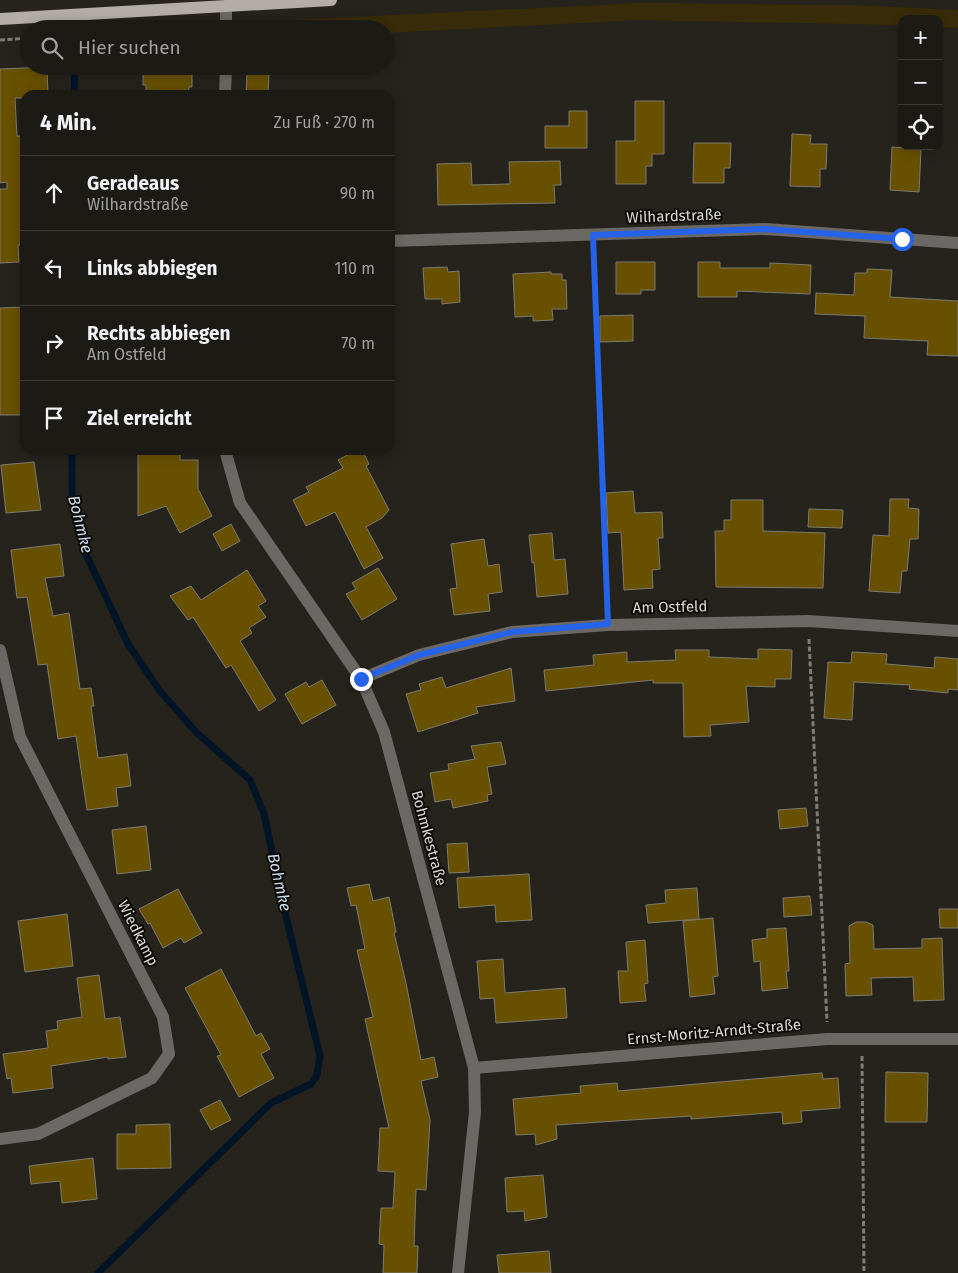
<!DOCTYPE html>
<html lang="de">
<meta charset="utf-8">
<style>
:root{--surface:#1c1a15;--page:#25231e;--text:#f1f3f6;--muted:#a0a1a0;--line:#3a3834}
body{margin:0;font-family:"Fira Sans",sans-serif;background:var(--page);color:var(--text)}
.controls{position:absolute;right:15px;top:15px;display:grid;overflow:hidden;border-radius:10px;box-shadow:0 2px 12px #0003}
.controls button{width:45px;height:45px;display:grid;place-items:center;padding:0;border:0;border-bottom:1px solid var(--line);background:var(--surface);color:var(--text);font:25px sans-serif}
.stop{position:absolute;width:15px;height:15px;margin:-11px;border:4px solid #2563eb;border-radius:50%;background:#fff}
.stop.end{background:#2563eb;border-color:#fff;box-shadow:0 1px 5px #0008}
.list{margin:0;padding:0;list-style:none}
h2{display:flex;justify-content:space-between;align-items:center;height:65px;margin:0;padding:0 20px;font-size:21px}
h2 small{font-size:16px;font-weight:400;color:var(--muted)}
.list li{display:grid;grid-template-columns:32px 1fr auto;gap:15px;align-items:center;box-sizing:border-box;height:75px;padding:0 20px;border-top:1px solid var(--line)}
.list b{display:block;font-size:19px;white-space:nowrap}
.list p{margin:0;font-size:16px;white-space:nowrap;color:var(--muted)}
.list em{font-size:16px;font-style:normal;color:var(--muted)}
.icon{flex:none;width:28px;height:28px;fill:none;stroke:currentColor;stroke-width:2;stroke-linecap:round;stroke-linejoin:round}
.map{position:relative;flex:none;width:958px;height:1273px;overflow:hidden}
.search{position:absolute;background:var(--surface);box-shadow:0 2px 12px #0003;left:20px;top:20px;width:375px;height:55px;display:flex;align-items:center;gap:12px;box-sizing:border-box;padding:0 18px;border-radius:28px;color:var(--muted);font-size:19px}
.panel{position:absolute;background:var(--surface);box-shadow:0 2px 12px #0003;left:20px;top:90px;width:375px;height:365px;border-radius:15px}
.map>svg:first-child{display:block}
.green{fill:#382c0a}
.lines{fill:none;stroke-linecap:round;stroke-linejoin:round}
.stream{stroke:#031427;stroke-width:7}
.building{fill:#675000;stroke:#7e7b72}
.path{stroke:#807d78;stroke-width:3;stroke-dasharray:5 2.5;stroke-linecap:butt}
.minor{stroke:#6b6865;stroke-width:12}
.major{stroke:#b3ada7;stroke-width:12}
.route{stroke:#2563eb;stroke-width:6}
.labels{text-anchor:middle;stroke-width:4;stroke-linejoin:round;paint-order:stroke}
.street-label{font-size:15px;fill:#dad8d4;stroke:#0e0c09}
.water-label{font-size:16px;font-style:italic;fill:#ceddee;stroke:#0e0c09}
</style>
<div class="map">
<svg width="958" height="1273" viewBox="0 0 958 1273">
<rect width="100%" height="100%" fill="#26231c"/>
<path class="green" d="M638,3l218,2 102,5v18l-19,-1v-8h-37v6l-264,-5 -252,13v-4h-136l11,-5 12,-3z"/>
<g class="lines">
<g class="stream">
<path d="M74,95l1,-29"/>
<path d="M72,450v43l12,57 44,94 32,47 36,41 54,48 14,34 20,94 36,148 -3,19 -6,9 -40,19 -173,170"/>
</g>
</g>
<g class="building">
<path d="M143,66h49v21h-3l-1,8h-42v-10h-3z"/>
<path d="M47,67l1,28h-23v3h-10l2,38h6l2,109h-7l1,17 -19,1v-74h7v-7l-7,1v-114z"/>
<path d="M247,73l22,1 -1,21h-22z"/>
<path d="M635,101h29v53h-12v12h-6v18h-30v-43h19z"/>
<path d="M569,111h18v37h-42v-22h24z"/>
<path d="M792,134l19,1 -1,9h17l-1,25h-6v18l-30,-1z"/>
<path d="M694,143h37l-1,25h-6v15h-31z"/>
<path d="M892,147l29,2 -2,43 -29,-2z"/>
<path d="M560,161l1,24h-7l1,18 -117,2 -1,-41 34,-1 1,22 38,-1 -1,-22z"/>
<path d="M616,262h39v28h-14v4h-25z"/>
<path d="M698,262h22v6h50v-5l41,2 -1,29 -73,-3v6h-39z"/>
<path d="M447,267l1,5 11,-1 1,31 -18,2v-5h-17l-2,-31z"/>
<path d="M867,269l25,1 -2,27 68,4v55l-31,-1 1,-14 -64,-3 1,-22 -50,-2 1,-21 38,2 1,-22h12z"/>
<path d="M551,272v2h11v6h4l1,29h-15l1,11 -20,1v-5l-18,1 -2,-43z"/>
<path d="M25,307v108h-25v-107z"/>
<path d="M633,315v26l-33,1v-26z"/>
<path d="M138,450h42v10h18v29l14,27 -32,17 -14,-27 -28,10z"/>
<path d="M357,450h5l7,14 -3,2 23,44 -7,8 -16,9 17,31 -19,11 -29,-57 -29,14 -13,-26 16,-8 -3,-5 37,-19 -5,-8z"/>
<path d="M34,462l7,48 -35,3 -5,-48z"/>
<path d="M633,491l2,22 27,-1 1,26h-5l2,31 -8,1 1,18 -29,2 -3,-58 -13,1 -2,-40z"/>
<path d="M890,499h19l-1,9 11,1 -1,30h-8l-3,32h-5l-2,22 -31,-2 4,-56 16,1z"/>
<path d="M731,500h32v31l62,2 -2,55 -107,-1 -1,-56h9v-11h7z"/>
<path d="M809,509l34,1 -1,18 -34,-1z"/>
<path d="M231,524l9,17 -18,10 -9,-17z"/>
<path d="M552,533l2,27 11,-1 3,35 -31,3 -3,-35 -2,1 -3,-28z"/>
<path d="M484,539l4,27 11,-2 3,28 -14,2 2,17 -36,4 -4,-26 7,-1 -6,-44z"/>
<path d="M60,544l4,32 -19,2 8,38 16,-3 11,76 11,-1 3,18h-3l7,52 29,-4 4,32 -15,2 2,18 -31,4 -11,-74 -18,3 -11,-75 -9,1 -11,-68 -10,1 -6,-48z"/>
<path d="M378,568l19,31 -35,21 -16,-26 10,-5 -4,-6z"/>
<path d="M247,570l19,31 -8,5 8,11 -17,11 3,5 -12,8 36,59 -17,11 -28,-46 -5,3 -33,-51 -5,3 -18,-24 21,-10 10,14z"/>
<path d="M758,649l34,1 -1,29h-16v8l-29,-1 3,36 -39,3 1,11 -27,1 -1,-54h-30v-3l-107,11 -2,-21 50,-5 -1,-10 34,-3v10l49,-2 -1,-10h34v7l49,2z"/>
<path d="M852,652l35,2 -1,10 48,4 1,-11 23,2v31l-10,-1v4l-39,-4 1,-4 -56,-3 -2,38 -28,-2 4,-56 23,1z"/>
<path d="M511,668l4,33 -39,6 2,6 -60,19 -12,-38 15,-4 -2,-6 23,-7 4,11z"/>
<path d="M322,680l14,25 -34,19 -17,-30 21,-12 3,5z"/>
<path d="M501,742l5,22 -19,3 5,27 -5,1 1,6 -35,7 -2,-9 -16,3 -5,-29 19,-3 -1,-6 27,-5 -4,-13z"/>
<path d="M806,808l2,18 -28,3 -2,-19z"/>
<path d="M146,826l5,44 -34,4 -5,-44z"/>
<path d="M467,843l2,29 -20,1 -2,-29z"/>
<path d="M529,874l3,46 -36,2 -1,-17 -36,3 -2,-30z"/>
<path d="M369,884l4,17 16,-4 7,35 -2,1 12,50 15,77 13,-3 4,20 -17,4 9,39 -4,70 -10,-1 -2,57h4l-1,27h-34l1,-28 -5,-1 2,-36h12l2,-36 -17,-1 2,-43h9l-24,-109 8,-2 -16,-67 8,-1 -9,-44 -5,1 -4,-18z"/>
<path d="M697,888l2,31 -51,4 -2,-18 20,-2 -1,-13z"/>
<path d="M178,889l24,44 -18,10 -3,-5 -18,10 -13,-25 -2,1 -9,-15z"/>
<path d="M810,896l2,19 -28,2 -1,-19z"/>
<path d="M939,909h19v19h-18z"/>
<path d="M67,914l6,52 -48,6 -7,-51z"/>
<path d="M713,918l5,58 -5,1 2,17 -25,3 -7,-76z"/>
<path d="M856,922h10l7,3 1,24 48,-1v-9l20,-1 2,62 -30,1 -1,-24 -42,1 1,17 -26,1 -1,-32 5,-1 -1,-37z"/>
<path d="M786,928l3,43h-3l2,17 -26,3 -2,-30 -6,1 -2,-22 15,-2v-9z"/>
<path d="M645,940l3,43 -4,1 2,17 -26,2 -2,-32h10l-2,-29z"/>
<path d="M503,959l2,34 60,-5 2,30 -71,5 -2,-25 -14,1 -3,-38z"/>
<path d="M221,969l35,67 5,-3 9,16 -9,5 13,24 -35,19 -22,-41 4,-1 -36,-67z"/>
<path d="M99,975l6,44 15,-2 6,40 -18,2v-2l-57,9 2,22 -40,5 -2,-15 -4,1 -4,-25 45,-6 -2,-17 12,-2 -1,-8 25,-4 -5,-39z"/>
<path d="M886,1072l42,1 -1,49h-42z"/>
<path d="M822,1073l1,6 15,-1 2,30 -39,3 1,11 -19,2 -1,-12 -91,7v-3l-135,9 1,14 -21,6 -1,-11 -19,1 -3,-36 68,-6 -1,-7 37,-3 1,8z"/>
<path d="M220,1100l11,20 -20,10 -11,-20z"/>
<path d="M170,1124l1,44 -54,1v-35h19v-9z"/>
<path d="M93,1158l4,41 -35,4 -2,-22 -29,3 -2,-18z"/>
<path d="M543,1175l4,42 -22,4 -1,-10 -17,1 -2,-34z"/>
<path d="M549,1251l2,22h-52l-2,-18z"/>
</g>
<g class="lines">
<g class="path">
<path d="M0,40l29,-2"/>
<path d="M593,251l14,356"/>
<path d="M809,639l18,383"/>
<path d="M862,1056l2,217"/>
</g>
<g class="minor">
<path d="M226,29v-23"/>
<path d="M225,95l1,-29"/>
<path d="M390,241l376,-12 192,14"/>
<path d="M225,450l15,53 121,176 23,53 90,336 1,44 -17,161"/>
<path d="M0,650l20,87 143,280 6,37 -17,24 -114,56 -38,5"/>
<path d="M361,679l58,-24 93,-23 96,-7 200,-4 150,10"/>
<path d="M474,1068l353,-29h131"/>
</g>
<path class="major" d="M0,19l331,-19"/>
</g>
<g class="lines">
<path class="route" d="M361,679l58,-24 93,-23 96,-8 -15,-389 173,-6 136,10"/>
</g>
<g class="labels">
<g class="street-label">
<text transform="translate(674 216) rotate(-2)" y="5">Wilhardstraße</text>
<text transform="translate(670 607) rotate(-1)" y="5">Am Ostfeld</text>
<text transform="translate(429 838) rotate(75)" y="5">Bohmkestraße</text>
<text transform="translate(138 933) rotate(63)" y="5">Wiedkamp</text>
<text transform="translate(714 1032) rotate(-5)" y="5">Ernst-Moritz-Arndt-Straße</text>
</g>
<g class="water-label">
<text transform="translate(81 524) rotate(76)" y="6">Bohmke</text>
<text transform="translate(280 882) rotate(77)" y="6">Bohmke</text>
</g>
</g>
</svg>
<div class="controls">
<button>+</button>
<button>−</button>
<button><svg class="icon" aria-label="locate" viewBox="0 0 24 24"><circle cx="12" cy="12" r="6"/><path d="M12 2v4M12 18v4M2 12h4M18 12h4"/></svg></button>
</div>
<div class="stop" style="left:902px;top:239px"></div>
<div class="stop end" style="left:361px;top:679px"></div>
<div class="search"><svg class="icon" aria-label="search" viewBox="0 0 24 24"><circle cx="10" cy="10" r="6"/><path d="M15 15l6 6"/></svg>Hier suchen</div>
<section class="panel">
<h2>4 Min.<small>Zu Fuß · 270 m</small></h2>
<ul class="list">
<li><svg class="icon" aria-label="ahead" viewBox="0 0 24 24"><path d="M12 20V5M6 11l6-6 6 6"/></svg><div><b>Geradeaus</b><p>Wilhardstraße</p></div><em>90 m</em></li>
<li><svg class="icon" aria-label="left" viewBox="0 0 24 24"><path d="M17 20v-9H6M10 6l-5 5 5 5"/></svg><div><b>Links abbiegen</b></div><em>110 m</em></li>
<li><svg class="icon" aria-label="right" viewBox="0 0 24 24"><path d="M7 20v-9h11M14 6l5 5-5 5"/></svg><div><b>Rechts abbiegen</b><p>Am Ostfeld</p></div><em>70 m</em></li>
<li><svg class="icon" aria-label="arrive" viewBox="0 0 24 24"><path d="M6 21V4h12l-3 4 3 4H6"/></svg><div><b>Ziel erreicht</b></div></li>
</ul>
</section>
</div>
